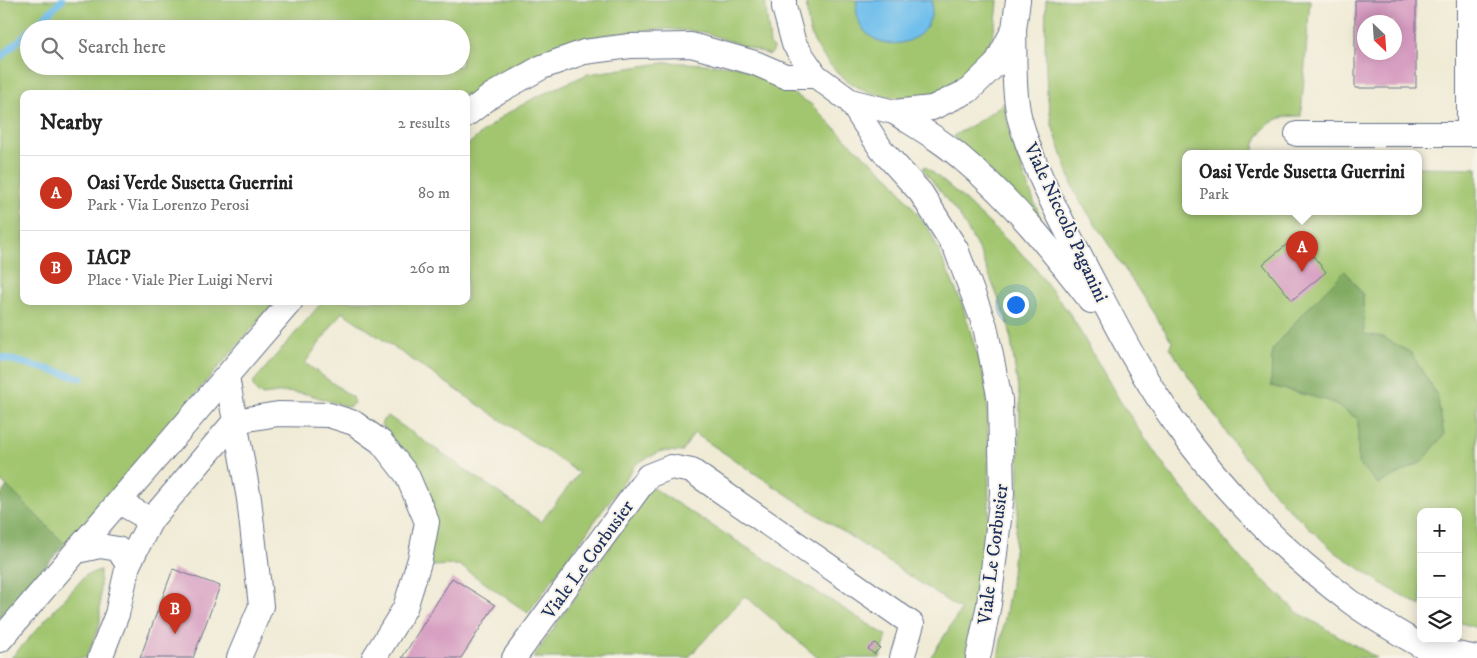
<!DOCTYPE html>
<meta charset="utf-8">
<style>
:root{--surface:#fff;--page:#f2f2f2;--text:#222;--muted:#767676;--line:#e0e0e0;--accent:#c8321e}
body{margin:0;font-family:"IM FELL DW Pica",serif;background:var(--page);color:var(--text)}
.controls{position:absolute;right:15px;bottom:15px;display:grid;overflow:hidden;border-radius:10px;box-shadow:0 2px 12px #0003}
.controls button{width:45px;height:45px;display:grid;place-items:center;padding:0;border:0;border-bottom:1px solid var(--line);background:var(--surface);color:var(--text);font:25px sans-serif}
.compass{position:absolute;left:1357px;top:15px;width:45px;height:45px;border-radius:50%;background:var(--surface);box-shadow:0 2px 12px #0003;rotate:155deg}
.you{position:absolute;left:1015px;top:304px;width:18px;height:18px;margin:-12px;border:4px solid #fff;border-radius:50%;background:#1a73e8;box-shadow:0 0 0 8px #1a73e833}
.badge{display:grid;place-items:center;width:32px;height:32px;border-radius:50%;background:var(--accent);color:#fff;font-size:16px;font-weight:700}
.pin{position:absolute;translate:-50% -41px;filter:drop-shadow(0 1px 2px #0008)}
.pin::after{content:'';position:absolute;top:26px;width:18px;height:15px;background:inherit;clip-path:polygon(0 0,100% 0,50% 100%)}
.popup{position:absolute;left:1182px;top:150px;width:240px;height:65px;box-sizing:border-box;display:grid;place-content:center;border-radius:10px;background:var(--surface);filter:drop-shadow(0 1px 4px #0005);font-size:16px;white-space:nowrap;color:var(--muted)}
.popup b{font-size:19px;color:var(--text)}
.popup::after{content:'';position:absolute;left:50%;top:100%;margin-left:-10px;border:10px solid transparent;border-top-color:var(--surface)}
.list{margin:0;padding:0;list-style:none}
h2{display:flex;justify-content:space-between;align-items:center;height:65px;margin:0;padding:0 20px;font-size:21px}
h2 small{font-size:16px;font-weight:400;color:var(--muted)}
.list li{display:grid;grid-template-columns:32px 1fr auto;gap:15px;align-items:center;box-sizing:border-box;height:75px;padding:0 20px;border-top:1px solid var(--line)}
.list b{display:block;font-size:19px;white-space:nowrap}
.list p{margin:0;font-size:16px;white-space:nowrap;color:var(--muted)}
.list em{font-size:16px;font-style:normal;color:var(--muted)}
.icon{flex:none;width:28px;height:28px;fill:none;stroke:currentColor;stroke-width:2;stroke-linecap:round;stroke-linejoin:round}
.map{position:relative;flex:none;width:1477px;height:658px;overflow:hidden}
.search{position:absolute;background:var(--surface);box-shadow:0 2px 12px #0003;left:20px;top:20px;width:450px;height:55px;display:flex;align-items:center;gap:12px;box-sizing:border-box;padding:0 18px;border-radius:28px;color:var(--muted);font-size:19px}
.panel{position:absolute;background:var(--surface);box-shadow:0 2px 12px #0003;left:20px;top:90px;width:450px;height:215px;border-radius:10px}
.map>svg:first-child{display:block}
.green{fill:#a2c66f;stroke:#5e7a66;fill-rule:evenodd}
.forest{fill:#81ab62;stroke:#4e6d60}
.water{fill:#71bfec;stroke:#4677a5}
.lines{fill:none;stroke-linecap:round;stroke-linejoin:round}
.stream{stroke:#71bfec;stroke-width:7}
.building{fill:#d599bf;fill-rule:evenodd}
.minor-casing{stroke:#667188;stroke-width:26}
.minor{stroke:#fff;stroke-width:24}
.labels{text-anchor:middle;stroke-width:4;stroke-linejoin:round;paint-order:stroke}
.street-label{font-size:19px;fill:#1b2f5e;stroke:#f7f3e8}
</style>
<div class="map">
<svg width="1477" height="658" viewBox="0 0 1477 658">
<rect width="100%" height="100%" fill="#f7f3e8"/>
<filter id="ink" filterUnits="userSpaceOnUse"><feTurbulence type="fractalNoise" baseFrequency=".02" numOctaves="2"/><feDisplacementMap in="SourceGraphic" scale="10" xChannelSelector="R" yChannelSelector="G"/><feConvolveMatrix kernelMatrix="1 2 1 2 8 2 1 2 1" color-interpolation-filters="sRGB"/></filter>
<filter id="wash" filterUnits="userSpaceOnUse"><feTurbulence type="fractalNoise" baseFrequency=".0096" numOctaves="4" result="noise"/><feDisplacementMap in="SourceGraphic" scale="20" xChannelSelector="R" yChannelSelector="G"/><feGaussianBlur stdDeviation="1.12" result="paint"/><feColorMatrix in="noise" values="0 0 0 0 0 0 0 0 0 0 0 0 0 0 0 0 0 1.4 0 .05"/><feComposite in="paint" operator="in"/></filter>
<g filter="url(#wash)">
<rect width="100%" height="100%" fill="#f0ebd5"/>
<g class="green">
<path d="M0,0h765l5,44 4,6 -4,5 -67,-23 -38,-3 -55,5 -50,11 -44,20 -50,35v-6h-442v207h252l-211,243 -58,-58 -7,-5zM29,29h432v37h-432z"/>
<path d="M806,0h192c-1,19 -4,38 -15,55 -34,50 -107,58 -149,14 -11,-12 -22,-26 -25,-42 -2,-9 -2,-18 -3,-27z"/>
<path d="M1046,0h264l-9,116c-6,0 -14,0 -20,2 -14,5 -28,19 -27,35h-68v58h232v-44l59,1v460l-19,-6v-110h-37v94l-32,-18 -54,-36 -51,-48 -48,-57 -67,-100 4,-4 -98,-150 -23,-68 -5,-31 -2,-47z"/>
<path d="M669,62l68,4 32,14 42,24 38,38 43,38 38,51 32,73 25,83 2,125 -14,111 -8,35h-37l31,-48 -267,-177 -12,19 -20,-1 -25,12 -109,150 -69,-48 -29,1 -15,-95 -27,-39 -7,-7 2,-5 5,-4 153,106 38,-49 -237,-161 -37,51 47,34 2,6 -5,4 -42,-13 -22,-2 -22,3 -5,-2 -5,-7 1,-5 69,-80h143v-155l38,-31 32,-18 52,-23z"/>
<path d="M1004,103c7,43 25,84 40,125l-63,-66 -28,-26 26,-15z"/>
<path d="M925,166l31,26 75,71 39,51 50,87 47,69 74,89 56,53 80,46h-379l13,-74 7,-75 2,-106 -11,-77 -28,-72 -20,-36 -38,-49z"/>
<path d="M651,487l236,149 -7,22h-62l-73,-62 -57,62h-155z"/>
<path d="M100,570v54l-14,34h-75l75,-83z"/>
</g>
<g class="forest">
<path d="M1345,271l18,24 1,39 19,3 28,16 26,42 7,40 -22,27 -44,22 -20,-21v-44l-29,-18 -58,-15 1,-36 32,-38z"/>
<path d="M7,486l58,58 -65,74v-122z"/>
</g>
<path class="water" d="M857,0h75c5,59 -83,57 -75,0z"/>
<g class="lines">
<g class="stream">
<path d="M32,29l30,-29"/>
<path d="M0,58l29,-27"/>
<path d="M0,357l81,21"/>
</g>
</g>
<g id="blocks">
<g class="building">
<path d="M1355,0h61v88h-61zM1364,22h30v30h-30z"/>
<path d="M1297,236l29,36 -34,28 -29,-36z"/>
<path d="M173,569l47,17 -27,72h-53z"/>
<path d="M452,578l43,27 -34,53h-59z"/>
<path d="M875,643l5,5 -6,6 -6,-5z"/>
</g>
</g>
</g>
<g filter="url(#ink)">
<use href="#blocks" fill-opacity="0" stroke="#667188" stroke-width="1"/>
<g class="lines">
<defs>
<g id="minor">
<path d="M784,0v7l10,37 22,32 34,25 44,11 38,-4 36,-17 28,-27 18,-35 4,-29"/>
<path d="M1014,29c1,29 -1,64 6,91 16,57 47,111 74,163 25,48 50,97 82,141 47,67 109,129 175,178 28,21 61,38 91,56"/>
<path d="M850,101l31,48 40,44 35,56 29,77 15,74 2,94 -13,110 -11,54"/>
<path d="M894,112c25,16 50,30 72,50 48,40 87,90 125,139"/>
<path d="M466,115l26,-20 50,-28 42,-15 46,-6 61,-1 64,18 30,13h31"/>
<path d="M1297,134h180"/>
<path d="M1469,134v-134"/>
<path d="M119,502l32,18 84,-99 -8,-44"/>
<path d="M77,551l23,-5 18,3 10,16"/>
<path d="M0,640l291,-339"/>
<path d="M1427,648l50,10"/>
<path d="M100,658l17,-44 11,-49 23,-45"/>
<path d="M239,658l22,-52 -12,-107 -14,-78 43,-7 51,1 25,8 27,19 26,33 20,47 -7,37 -15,49 -31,50"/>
<path d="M514,658l134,-182 23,-9 21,4 220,153 -10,34"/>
</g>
</defs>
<use href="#minor" class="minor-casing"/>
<use href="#minor" class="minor"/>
</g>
</g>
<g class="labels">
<g class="street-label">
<text transform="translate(1067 222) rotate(65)" y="7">Viale Niccolò Paganini</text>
<text transform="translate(992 554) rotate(-83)" y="7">Viale Le Corbusier</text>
<text transform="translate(587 559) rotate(-54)" y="7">Viale Le Corbusier</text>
</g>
</g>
</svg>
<div class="controls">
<button>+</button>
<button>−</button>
<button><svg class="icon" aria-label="layers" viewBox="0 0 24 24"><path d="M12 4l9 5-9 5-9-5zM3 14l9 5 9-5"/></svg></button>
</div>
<svg class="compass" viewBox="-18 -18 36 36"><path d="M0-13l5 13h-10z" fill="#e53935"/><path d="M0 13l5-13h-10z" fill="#767676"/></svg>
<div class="you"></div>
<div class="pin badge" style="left:1302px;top:272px">A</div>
<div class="popup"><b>Oasi Verde Susetta Guerrini</b>Park</div>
<div class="pin badge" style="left:175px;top:634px">B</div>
<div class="search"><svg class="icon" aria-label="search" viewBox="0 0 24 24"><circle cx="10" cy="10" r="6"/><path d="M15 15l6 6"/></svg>Search here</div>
<section class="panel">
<h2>Nearby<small>2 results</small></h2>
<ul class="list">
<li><span class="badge">A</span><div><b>Oasi Verde Susetta Guerrini</b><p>Park · Via Lorenzo Perosi</p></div><em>80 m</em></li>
<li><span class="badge">B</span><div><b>IACP</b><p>Place · Viale Pier Luigi Nervi</p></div><em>260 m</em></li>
</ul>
</section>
</div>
